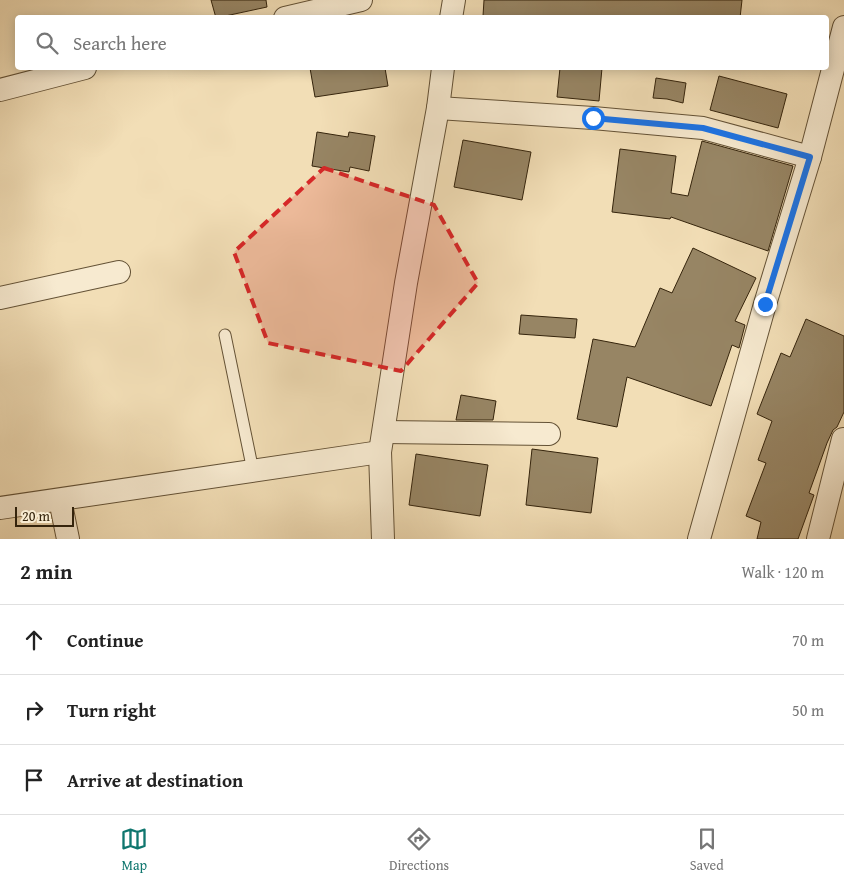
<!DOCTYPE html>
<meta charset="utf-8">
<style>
:root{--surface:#fff;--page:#f6f6f6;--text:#222;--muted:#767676;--line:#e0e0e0;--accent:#0f766e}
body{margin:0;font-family:"Gentium Book Plus",serif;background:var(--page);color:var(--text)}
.scale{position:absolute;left:15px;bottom:12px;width:59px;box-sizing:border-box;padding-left:5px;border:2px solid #35240c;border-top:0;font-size:14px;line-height:18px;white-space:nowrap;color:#35240c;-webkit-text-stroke:4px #f7ead0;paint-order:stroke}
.stop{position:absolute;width:15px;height:15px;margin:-11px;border:4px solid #1a73e8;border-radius:50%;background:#fff}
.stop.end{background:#1a73e8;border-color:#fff;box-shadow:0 1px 5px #0008}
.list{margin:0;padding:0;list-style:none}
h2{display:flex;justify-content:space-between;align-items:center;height:65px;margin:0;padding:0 20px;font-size:21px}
h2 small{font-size:16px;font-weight:400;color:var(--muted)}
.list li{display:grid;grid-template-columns:32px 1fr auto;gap:15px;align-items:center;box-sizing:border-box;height:70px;padding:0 20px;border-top:1px solid var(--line)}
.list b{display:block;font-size:19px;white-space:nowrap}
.list em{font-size:16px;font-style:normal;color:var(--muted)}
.icon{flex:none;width:28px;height:28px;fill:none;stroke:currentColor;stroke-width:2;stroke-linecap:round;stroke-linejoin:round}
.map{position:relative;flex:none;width:844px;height:539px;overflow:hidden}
.search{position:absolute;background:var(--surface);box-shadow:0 2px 12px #0003;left:15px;right:15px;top:15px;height:55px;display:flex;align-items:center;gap:12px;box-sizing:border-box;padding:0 18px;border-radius:5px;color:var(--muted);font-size:19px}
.sheet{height:275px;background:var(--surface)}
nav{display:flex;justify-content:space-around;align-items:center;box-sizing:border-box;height:70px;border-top:1px solid var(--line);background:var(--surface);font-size:14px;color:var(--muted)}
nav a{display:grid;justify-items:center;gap:2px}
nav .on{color:var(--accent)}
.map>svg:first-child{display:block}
.building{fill:#978564;stroke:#35240c}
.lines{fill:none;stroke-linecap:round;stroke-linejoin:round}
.lane-casing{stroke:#645236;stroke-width:13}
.street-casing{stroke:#645236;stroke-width:24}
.lane{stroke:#f7ead0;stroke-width:11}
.street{stroke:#f7ead0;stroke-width:22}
.route{stroke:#1a73e8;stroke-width:6}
.marked{fill:#d62828;fill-opacity:0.2;stroke:#d62828;stroke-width:4;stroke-dasharray:10 6;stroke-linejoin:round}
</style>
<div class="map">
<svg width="844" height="539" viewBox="0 0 844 539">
<rect width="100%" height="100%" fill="#f2deb6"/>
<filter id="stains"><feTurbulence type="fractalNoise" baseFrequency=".004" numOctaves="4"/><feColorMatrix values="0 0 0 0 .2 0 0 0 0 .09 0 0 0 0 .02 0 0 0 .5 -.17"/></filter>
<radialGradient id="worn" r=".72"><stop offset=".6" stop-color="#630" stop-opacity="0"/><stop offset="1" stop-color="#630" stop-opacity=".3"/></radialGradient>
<g class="building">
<path d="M211,0h55l1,7 -51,11z"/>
<path d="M484,0h258l-2,18h-234l-23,-2z"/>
<path d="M310,68h75l3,18 -73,11z"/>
<path d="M560,68h42l-3,33 -42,-4z"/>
<path d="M719,76l68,18 -9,34 -68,-18z"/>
<path d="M656,78l30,5 -3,20 -16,-4 -14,-1z"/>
<path d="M317,132l31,5 1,-5 26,4 -6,35 -19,-4 -1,5 -37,-6z"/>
<path d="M463,140l68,12 -9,48 -68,-13z"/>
<path d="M702,141l91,25 -25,85 -97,-34 -1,2 -58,-7 8,-63 56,7 -5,37 17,3z"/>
<path d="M693,248l63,30 -21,43 10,4 -6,23 -7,-3 -21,61 -84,-29 -10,50 -40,-8 16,-80 42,8 25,-59 12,5z"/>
<path d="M521,315l56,4 -2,19 -56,-4z"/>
<path d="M806,319l38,17v76l-7,15 -4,3 -6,13 -18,50 5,2 -16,44h-41l4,-17 -15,-6 20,-53 -8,-3 14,-39 -15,-7 24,-61 9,4z"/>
<path d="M461,395l35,6 -3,19h-37z"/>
<path d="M532,449l66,9 -7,55 -65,-8z"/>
<path d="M416,454l72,11 -8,51 -71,-11z"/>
</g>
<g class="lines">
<defs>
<path id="lane" d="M225,335l28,136"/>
<g id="street">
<path d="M285,18l76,-18"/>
<path d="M451,18l3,-18"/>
<path d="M0,90l85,-22"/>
<path d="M438,108l155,10 110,10 107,29"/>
<path d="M0,298l119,-26"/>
<path d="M384,432l165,2"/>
<path d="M60,500l8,39"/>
<path d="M0,508l380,-56"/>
<path d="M383,539l-3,-87 26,-169 32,-175 5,-40"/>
<path d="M699,539l66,-235 45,-147 34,-130"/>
<path d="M818,539l25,-100"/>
</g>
</defs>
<use href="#lane" class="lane-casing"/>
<use href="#street" class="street-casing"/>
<use href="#lane" class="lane"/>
<use href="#street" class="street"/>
</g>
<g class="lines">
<path class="route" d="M593,118l110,10 107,29 -45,147"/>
</g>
<path class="marked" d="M324,168l110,37 44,78 -77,88 -133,-28 -34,-91z"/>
<rect width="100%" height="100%" filter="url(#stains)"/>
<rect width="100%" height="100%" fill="url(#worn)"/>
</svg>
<div class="scale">20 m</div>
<div class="stop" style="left:593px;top:118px"></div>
<div class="stop end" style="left:765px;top:304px"></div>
<div class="search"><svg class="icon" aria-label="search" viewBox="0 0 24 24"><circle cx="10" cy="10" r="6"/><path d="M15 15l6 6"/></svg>Search here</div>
</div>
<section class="sheet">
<h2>2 min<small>Walk · 120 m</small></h2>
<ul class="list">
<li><svg class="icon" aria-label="ahead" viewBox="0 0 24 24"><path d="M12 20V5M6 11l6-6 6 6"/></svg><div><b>Continue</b></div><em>70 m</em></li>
<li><svg class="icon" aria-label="right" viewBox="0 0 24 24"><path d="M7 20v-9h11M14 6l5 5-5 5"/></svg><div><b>Turn right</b></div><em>50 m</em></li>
<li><svg class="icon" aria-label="arrive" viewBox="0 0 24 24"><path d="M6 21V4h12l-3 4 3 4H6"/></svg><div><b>Arrive at destination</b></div></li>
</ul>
</section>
<nav>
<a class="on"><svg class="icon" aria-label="map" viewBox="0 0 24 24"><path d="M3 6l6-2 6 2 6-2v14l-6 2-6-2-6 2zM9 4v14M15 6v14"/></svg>Map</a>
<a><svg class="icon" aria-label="directions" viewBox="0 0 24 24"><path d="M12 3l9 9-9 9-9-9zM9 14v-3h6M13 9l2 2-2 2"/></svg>Directions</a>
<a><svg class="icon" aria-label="saved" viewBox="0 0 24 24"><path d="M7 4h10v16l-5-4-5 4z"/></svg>Saved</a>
</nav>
